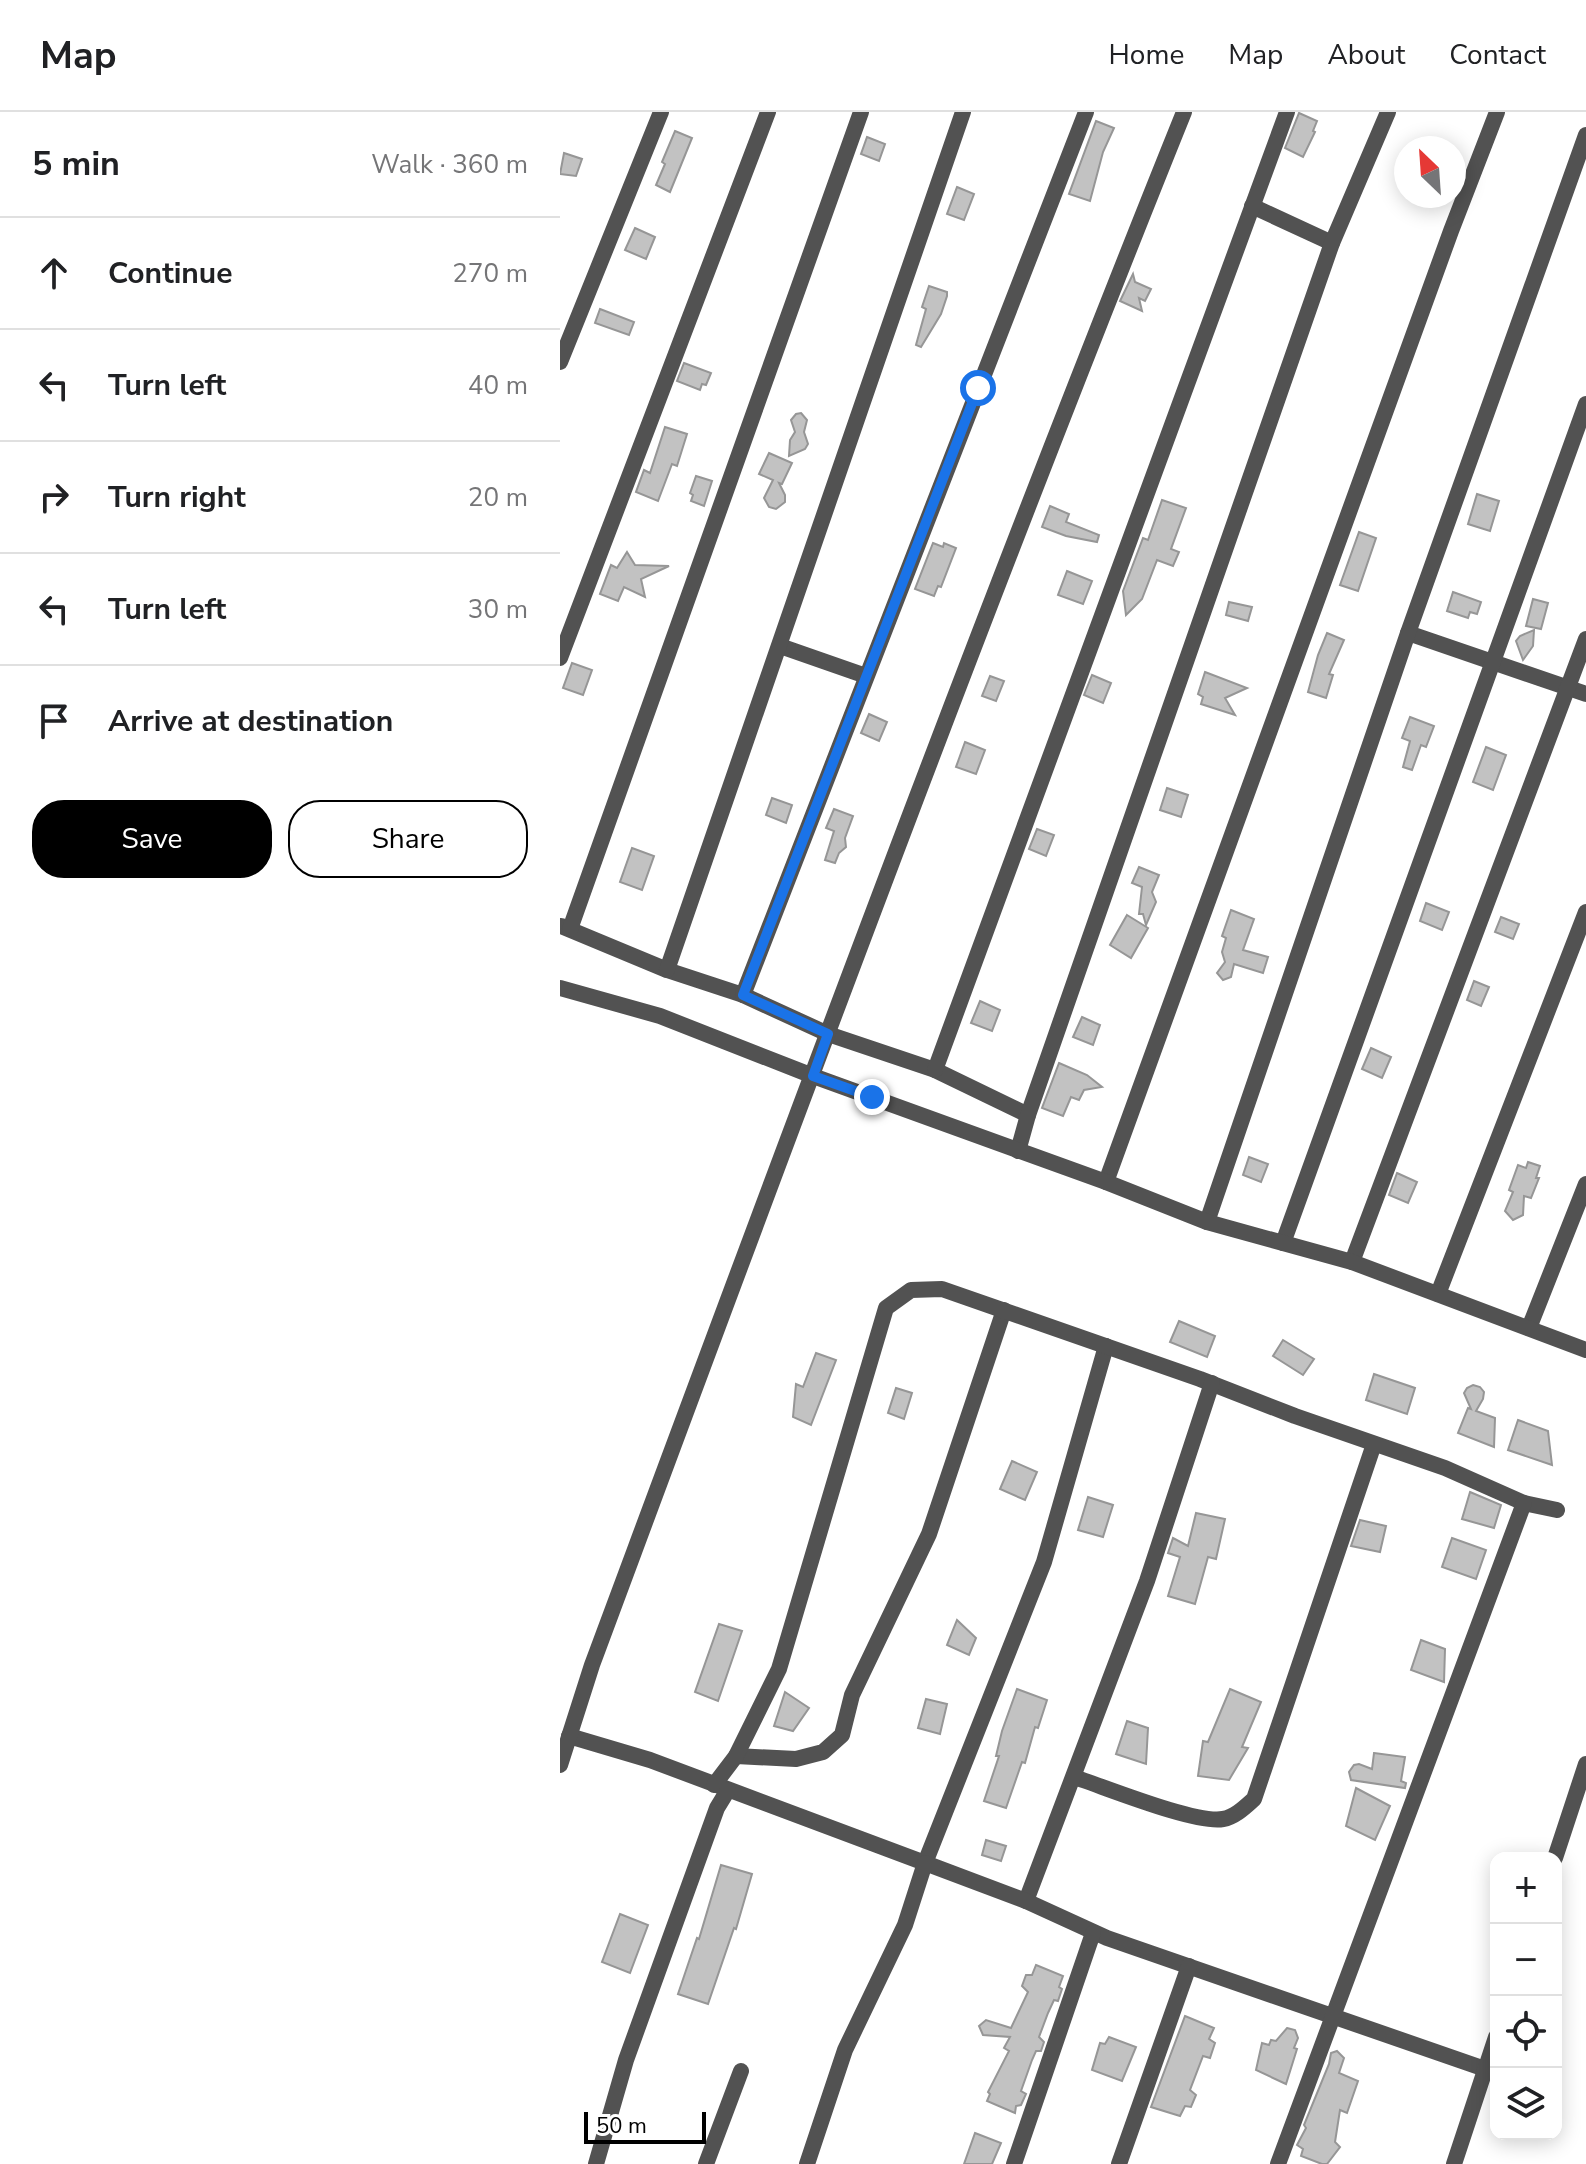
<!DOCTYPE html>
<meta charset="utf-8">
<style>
:root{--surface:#fff;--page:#f6f6f6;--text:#202124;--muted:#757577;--line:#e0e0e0;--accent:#000}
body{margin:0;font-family:"Nunito Sans",sans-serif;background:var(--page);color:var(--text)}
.controls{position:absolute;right:24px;bottom:24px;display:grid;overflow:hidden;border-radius:16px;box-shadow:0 4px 20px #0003}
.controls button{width:72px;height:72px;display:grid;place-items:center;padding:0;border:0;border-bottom:2px solid var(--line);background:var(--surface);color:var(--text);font:40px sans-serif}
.compass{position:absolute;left:834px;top:24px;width:72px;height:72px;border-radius:50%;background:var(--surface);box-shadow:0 4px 20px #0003;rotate:335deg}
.scale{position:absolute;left:24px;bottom:20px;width:122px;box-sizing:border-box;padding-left:8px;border:4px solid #000;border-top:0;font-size:22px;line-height:28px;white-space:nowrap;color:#000;-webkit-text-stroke:6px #fff;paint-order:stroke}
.stop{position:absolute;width:24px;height:24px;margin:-18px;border:6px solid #1a73e8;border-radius:50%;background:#fff}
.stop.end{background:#1a73e8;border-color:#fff;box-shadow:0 2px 8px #0008}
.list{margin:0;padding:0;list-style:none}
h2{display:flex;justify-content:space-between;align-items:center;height:104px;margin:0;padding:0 32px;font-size:34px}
h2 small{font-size:26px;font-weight:400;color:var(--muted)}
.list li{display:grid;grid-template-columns:52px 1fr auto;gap:24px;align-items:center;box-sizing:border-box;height:112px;padding:0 32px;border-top:2px solid var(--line)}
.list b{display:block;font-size:30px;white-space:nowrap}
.list em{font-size:26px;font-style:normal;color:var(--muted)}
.actions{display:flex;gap:16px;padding:24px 32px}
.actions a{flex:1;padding:18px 0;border:2px solid var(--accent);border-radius:32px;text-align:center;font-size:28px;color:var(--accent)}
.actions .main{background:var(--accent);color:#fff}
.icon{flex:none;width:44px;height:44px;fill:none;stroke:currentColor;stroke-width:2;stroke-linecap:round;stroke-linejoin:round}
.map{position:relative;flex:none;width:1026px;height:2052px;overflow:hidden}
header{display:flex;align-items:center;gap:48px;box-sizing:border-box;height:112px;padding:0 40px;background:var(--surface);border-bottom:2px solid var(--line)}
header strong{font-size:38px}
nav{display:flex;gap:44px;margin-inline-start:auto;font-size:28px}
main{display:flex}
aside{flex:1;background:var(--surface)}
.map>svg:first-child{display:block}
.building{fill:#c2c2c2;stroke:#969696;stroke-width:2}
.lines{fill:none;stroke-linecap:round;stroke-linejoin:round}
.minor{stroke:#525252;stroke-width:16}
.tertiary{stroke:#525252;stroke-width:16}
.route{stroke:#1a73e8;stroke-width:10}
</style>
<header>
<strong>Map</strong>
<nav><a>Home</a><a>Map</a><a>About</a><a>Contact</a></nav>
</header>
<main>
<aside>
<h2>5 min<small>Walk · 360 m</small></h2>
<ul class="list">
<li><svg class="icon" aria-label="ahead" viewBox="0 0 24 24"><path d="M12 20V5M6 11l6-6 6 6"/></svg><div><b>Continue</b></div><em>270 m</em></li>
<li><svg class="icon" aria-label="left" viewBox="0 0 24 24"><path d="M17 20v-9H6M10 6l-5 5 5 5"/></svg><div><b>Turn left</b></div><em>40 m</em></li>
<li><svg class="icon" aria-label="right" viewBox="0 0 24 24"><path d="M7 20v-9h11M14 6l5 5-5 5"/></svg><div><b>Turn right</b></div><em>20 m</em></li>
<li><svg class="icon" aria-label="left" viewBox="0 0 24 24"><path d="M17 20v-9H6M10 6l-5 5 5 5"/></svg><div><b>Turn left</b></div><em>30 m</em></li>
<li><svg class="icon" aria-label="arrive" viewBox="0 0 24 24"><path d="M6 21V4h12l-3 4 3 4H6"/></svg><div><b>Arrive at destination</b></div></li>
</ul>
<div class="actions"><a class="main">Save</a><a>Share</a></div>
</aside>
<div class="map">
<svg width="1026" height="2052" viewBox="0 0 1026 2052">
<rect width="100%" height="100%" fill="#fff"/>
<g class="building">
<path d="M739,1l18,8 -4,10 2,1 -12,25 -18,-9z"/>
<path d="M536,9l18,7 -11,24 -13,49 -21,-7z"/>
<path d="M115,19l17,7 -22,54 -14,-7 9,-21 -3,-2z"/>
<path d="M307,25l18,7 -6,17 -18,-7z"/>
<path d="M4,41l18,6 -6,17 -16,-2z"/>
<path d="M397,75l17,7 -10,26 -17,-6z"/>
<path d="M75,116l20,9 -9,22 -21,-9z"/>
<path d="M573,162l2,8 16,7 -6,12 -6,-3 3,13 -22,-10z"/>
<path d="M369,174l18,6v4l-6,18 -20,33 -5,-2 10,-36 -4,-2z"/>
<path d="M40,197l34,13 -5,13 -34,-12z"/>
<path d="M124,251l27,10 -5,12 -4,-1 -2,6 -23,-9z"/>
<path d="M241,301l6,7 -3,12 4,12 -3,5 -16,7 1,-16 5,-8 -4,-12 5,-6z"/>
<path d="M105,315l22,7 -10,32 -5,-2 -14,37 -22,-9 8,-22 6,3z"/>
<path d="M209,341l23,10 -10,21 -3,-1 6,12v7l-9,7 -7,-2 -5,-9 9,-18 -14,-6z"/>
<path d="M136,364l16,5 -8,25 -13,-5 2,-6 -3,-2z"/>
<path d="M917,382l22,7 -9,30 -22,-7z"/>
<path d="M602,388l24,8 -15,41 8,3 -6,14 -16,-6 -15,39 -16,16 -3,-24 20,-53 5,2z"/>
<path d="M490,394l19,8 -3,8 33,13 -2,7 -31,-6 -24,-9z"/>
<path d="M799,420l17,6 -18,53 -18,-6z"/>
<path d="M373,431l10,4 1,-4 12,5 -15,39 -3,-1 -4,10 -19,-7z"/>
<path d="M67,440l8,13 34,1 -28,13 4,18 -21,-10 -6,14 -18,-7 11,-29 6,3z"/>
<path d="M507,459l25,10 -9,23 -25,-9z"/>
<path d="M893,480l28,10 -4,12 -7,-2 -2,6 -21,-7z"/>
<path d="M973,487l15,4 -7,26 -15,-3z"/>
<path d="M669,490l23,5 -4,14 -22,-6z"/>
<path d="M974,518l-1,16 -10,14 -7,-19 4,-5z"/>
<path d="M767,521l17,7 -15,34 4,1 -7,23 -18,-6 10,-37z"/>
<path d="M12,551l20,7 -9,25 -20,-7z"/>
<path d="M645,560l42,16 -22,10 10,17 -34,-11 2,-7 -5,-3z"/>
<path d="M532,563l19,8 -8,20 -19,-8z"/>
<path d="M430,564l14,5 -8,20 -14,-5z"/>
<path d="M309,602l18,8 -8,19 -18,-8z"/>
<path d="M850,605l24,9 -8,21 -5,-2 -9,25 -9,-3 7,-26 -8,-3z"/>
<path d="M405,630l20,8 -9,24 -20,-7z"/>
<path d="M926,635l20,8 -13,35 -20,-8z"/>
<path d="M607,676l21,7 -7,22 -21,-7z"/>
<path d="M212,686l20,7 -6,18 -20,-8z"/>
<path d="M274,697l19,7 -8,22 1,9 -7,6 -4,10 -10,-3 9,-29 -8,-3z"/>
<path d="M477,717l17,6 -8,21 -17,-7z"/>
<path d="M72,736l22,8 -12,34 -22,-8z"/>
<path d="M579,755l20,8 -7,17 4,10 -10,23 -3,-11h-4l3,-27 -10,-4z"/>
<path d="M866,791l23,9 -7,18 -22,-9z"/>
<path d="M671,798l23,9 -11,31 25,7 -5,16 -29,-9 -3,13 -8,3 -6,-7 8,-11 -3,-10 4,-14 -4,-2z"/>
<path d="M567,803l21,13 -17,30 -21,-13z"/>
<path d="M941,805l18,7 -6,15 -18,-7z"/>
<path d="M914,869l15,6 -8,19 -14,-6z"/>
<path d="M420,889l20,9 -8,21 -21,-8z"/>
<path d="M522,905l18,8 -7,20 -20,-8z"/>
<path d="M811,936l20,9 -9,21 -20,-9z"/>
<path d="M499,951l28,12 15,12 -18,3 -5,10 -8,-3 -8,19 -21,-8z"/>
<path d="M689,1045l19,7 -7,18 -18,-7z"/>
<path d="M968,1050l12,4 -4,12h3l-8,20 -7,-2 -1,19 -10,5 -8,-9 8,-19 -4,-2 9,-25 8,3z"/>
<path d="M837,1061l20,9 -9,21 -19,-8z"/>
<path d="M619,1209l36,15 -8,21 -37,-15z"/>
<path d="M723,1228l31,19 -11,16 -30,-19z"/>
<path d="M256,1241l20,7 -25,65 -18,-8 3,-33 7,3z"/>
<path d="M814,1262l41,14 -8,26 -41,-14z"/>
<path d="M913,1273l7,2 4,5 -1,7 -7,12 19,7 -1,29 -36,-14 10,-25 3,1 -7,-16 3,-5z"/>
<path d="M336,1276l16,5 -8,26 -16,-6z"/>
<path d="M958,1308l30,11 4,34 -44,-15z"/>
<path d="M452,1349l25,11 -12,28 -25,-11z"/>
<path d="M910,1380l31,13 -7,23 -32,-9z"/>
<path d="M528,1385l25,8 -10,32 -25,-7z"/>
<path d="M636,1401l29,6 -9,40 -8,-2 -13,47 -27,-8 12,-39 -12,-4 5,-15 15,8z"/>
<path d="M800,1408l26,6 -6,26 -29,-6z"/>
<path d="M892,1426l34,12 -10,29 -34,-12z"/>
<path d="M397,1508l19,18 -7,17 -22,-10z"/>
<path d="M159,1512l23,7 -24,70 -23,-9z"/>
<path d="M861,1528l24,9 -1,33 -33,-12z"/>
<path d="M457,1577l30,11 -9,28 -3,-1 -10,36 -3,-1 -16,46 -22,-7 15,-45h-3l6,-25z"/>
<path d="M670,1577l31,13 -19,45 6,1 -19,32 -31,-4 5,-35 5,1z"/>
<path d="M225,1580l24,16 -16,23 -19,-5z"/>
<path d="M366,1587l21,5 -7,30 -22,-6z"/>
<path d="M567,1609l21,7 -2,36 -30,-10z"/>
<path d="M814,1641l31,4 -4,24 5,2 -1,5 -54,-8 -2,-8 5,-7 5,-1 13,5z"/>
<path d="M796,1676l34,18 -15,34 -29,-14z"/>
<path d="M426,1728l20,6 -5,15 -19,-6z"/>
<path d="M161,1753l31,9 -16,55 -2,-1 -26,76 -30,-10 19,-56 2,1z"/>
<path d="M60,1802l28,11 -18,48 -28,-11z"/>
<path d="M476,1853l27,11 -4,11 3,2 -4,12 -4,-1 -6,13 -9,24 5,5 -3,9h-5l-4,9 -11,31 5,3 -5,11 -5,1 -1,7 -28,-12 3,-7 -2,-2 21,-41 -5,-3 6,-11 -27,-2 -4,-9 7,-6 25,8 17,-36 -6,-6 4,-11h6z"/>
<path d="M625,1904l29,12 -5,11 6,4 -5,15 -7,-2 -13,34 6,5 -5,12 -6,-1 -5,10 -29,-9z"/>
<path d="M727,1916l8,2 3,8 -4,10 3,1 -11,35 -30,-14 6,-27 7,2 2,-5 5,1z"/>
<path d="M549,1925l27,10 -14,34 -30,-11 8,-27 5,1z"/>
<path d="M777,1939l7,7 -5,15 19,8 -11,32 -7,-3 -5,32 5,5 -13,17h-5l-21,-8 2,-7 -6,-4 9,-17 -2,-3 25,-61 2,-11z"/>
<path d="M415,2021l26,10 -9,21h-28z"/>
</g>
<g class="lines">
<g class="minor">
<path d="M692,94l80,37"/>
<path d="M0,250l101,-250"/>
<path d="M848,521l178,61"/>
<path d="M220,534l86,30"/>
<path d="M0,546l208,-546"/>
<path d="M1,814l106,44 76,25 85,39 107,36 93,45"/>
<path d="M10,817l291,-817"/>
<path d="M107,858l296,-858"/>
<path d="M183,883l343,-883"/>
<path d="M375,958l352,-958"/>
<path d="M458,1039l10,-36 304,-872 56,-131"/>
<path d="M546,1070l345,-951 46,-119"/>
<path d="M647,1110l201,-589 178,-498"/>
<path d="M723,1131l303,-839"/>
<path d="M792,1150l234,-623"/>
<path d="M878,1182l148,-382"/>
<path d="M969,1216l57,-144"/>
<path d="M9,1624l81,24 275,103 119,-301 62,-216"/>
<path d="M176,1644l60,3 27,-7 19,-17 10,-40 77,-161 75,-224"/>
<path d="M0,1653l32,-100c193,-519 385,-1039 592,-1553"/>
<path d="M514,1665c31,10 121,47 149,42 12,-2 22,-12 31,-20l120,-355"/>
<path d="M154,1673l22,-29 43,-87 107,-361 25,-18 31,-1 258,90 95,37 150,52 79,35 33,7"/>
<path d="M995,1746l31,-94"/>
<path d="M466,1789l121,-320 65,-198"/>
<path d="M36,2052l30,-104 91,-252 11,-18"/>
<path d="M146,2052l35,-93"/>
<path d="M247,2052l38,-114 60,-125 20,-62 101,38 81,37 378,131"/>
<path d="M454,2052l79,-231"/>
<path d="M559,2052l70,-198"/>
<path d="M718,2052l246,-661"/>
<path d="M894,2052l42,-127"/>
</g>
<path class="tertiary" d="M0,876l100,28 153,60 293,106 101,40 145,40 234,88"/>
</g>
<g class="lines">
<path class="route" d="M312,985l-59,-21 15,-42 -85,-39 235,-607"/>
</g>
</svg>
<div class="controls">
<button>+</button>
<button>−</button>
<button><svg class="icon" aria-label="locate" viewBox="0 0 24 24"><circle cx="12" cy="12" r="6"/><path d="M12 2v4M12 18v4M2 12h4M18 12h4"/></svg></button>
<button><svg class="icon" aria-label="layers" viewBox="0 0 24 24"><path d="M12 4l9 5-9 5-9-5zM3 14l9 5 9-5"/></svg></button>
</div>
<svg class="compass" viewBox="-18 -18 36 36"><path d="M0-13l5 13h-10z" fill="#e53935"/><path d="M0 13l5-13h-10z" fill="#757577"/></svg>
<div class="scale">50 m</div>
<div class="stop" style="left:418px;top:276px"></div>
<div class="stop end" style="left:312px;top:985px"></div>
</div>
</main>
